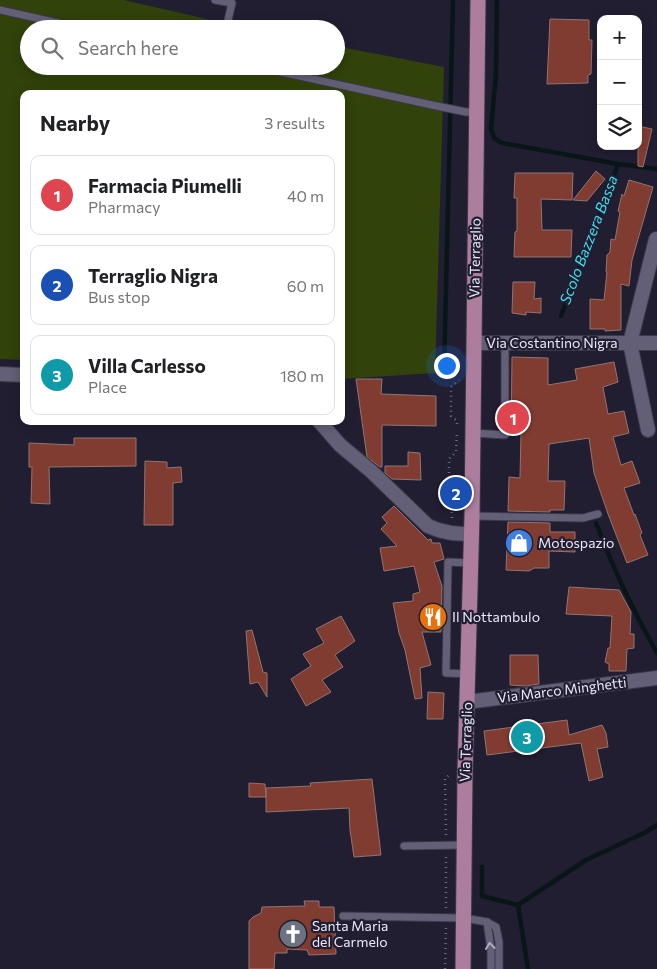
<!DOCTYPE html>
<meta charset="utf-8">
<style>
:root{--surface:#fff;--page:#f2f2f2;--text:#202124;--muted:#757577;--line:#e0e0e0;--accent:#1a73e8}
body{margin:0;font-family:Commissioner,sans-serif;background:var(--page);color:var(--text)}
.controls{position:absolute;right:15px;top:15px;display:grid;overflow:hidden;border-radius:10px;box-shadow:0 2px 12px #0003}
.controls button{width:45px;height:45px;display:grid;place-items:center;padding:0;border:0;border-bottom:1px solid var(--line);background:var(--surface);color:var(--text);font:25px sans-serif}
.you{position:absolute;left:446px;top:365px;width:18px;height:18px;margin:-12px;border:4px solid #fff;border-radius:50%;background:#1a73e8;box-shadow:0 0 0 8px #1a73e833}
.badge{display:grid;place-items:center;width:32px;height:32px;border-radius:50%;background:var(--accent);color:#fff;font-size:16px;font-weight:700}
.pin{position:absolute;translate:-50% -50%;border:2px solid #fff;box-shadow:0 1px 5px #0006}
.list{margin:0;padding:0;list-style:none}
h2{display:flex;justify-content:space-between;align-items:center;height:65px;margin:0;padding:0 20px;font-size:21px}
h2 small{font-size:16px;font-weight:400;color:var(--muted)}
.list li{display:grid;grid-template-columns:32px 1fr auto;gap:15px;align-items:center;box-sizing:border-box;height:80px;margin:0 10px 10px;padding:0 10px;border:1px solid var(--line);border-radius:10px}
.list b{display:block;font-size:19px;white-space:nowrap}
.list p{margin:0;font-size:16px;white-space:nowrap;color:var(--muted)}
.list em{font-size:16px;font-style:normal;color:var(--muted)}
.icon{flex:none;width:28px;height:28px;fill:none;stroke:currentColor;stroke-width:2;stroke-linecap:round;stroke-linejoin:round}
.map{position:relative;flex:none;width:657px;height:969px;overflow:hidden}
.search{position:absolute;background:var(--surface);box-shadow:0 2px 12px #0003;left:20px;top:20px;width:325px;height:55px;display:flex;align-items:center;gap:12px;box-sizing:border-box;padding:0 18px;border-radius:28px;color:var(--muted);font-size:19px}
.panel{position:absolute;background:var(--surface);box-shadow:0 2px 12px #0003;left:20px;top:90px;width:325px;height:335px;border-radius:10px}
.map>svg:first-child{display:block}
.green{fill:#31420a}
.lines{fill:none;stroke-linecap:round;stroke-linejoin:round}
.stream{stroke:#081618;stroke-width:4.5}
.building{fill:#813c32;stroke:#92746f}
.lane-casing{stroke:#3c384b;stroke-width:9}
.street-casing{stroke:#3c384b;stroke-width:16}
.primary-casing{stroke:#3c384b;stroke-width:17}
.path{stroke:#6b697b;stroke-width:2.5;stroke-dasharray:1 4;stroke-linecap:butt}
.lane{stroke:#625f77;stroke-width:7}
.street{stroke:#625f77;stroke-width:14}
.primary{stroke:#ac7d9c;stroke-width:15}
.oneway{stroke:#adaabd}
.labels{text-anchor:middle;stroke-width:4.5;stroke-linejoin:round;paint-order:stroke}
.street-label{font-size:14px;fill:#eae8f7;stroke:#211e32}
.poi-label{font-size:14px;fill:#eae8f7;stroke:#211e32;text-anchor:start}
.water-label{font-size:15px;font-style:italic;fill:#3edcec;stroke:#211e32}
</style>
<div class="map">
<svg width="657" height="969" viewBox="0 0 657 969">
<rect width="100%" height="100%" fill="#211e32"/>
<path class="green" d="M0,0h124l126,29h-221v37h307v-20l108,21 -9,306 -94,6v-285h-317v266l-24,-1z"/>
<g class="lines">
<g class="stream">
<path d="M497,0l-1,74 -5,54 3,10 8,5 116,21 39,5"/>
<path d="M561,316l57,-152"/>
<path d="M444,371l9,-371"/>
<path d="M596,523c17,45 37,88 61,130"/>
<path d="M482,867v29l36,9"/>
<path d="M528,969l-10,-64 68,-45 60,-28 11,-7"/>
</g>
</g>
<g class="building">
<path d="M550,19l39,1v20h3l-1,34 -3,1v8l-41,1z"/>
<path d="M638,126l14,3 -9,38 -5,-1z"/>
<path d="M596,171l9,8 -18,22 -14,-1z"/>
<path d="M515,173h58l-1,27 -31,-1 1,31h30l-1,27h-57l1,-25 2,-1v-33h-3z"/>
<path d="M629,180l24,7 -21,73 -3,26 -8,-2v46l-16,1v-2h-15v-30l14,1 3,-28h-1l1,-17 3,-3 1,-13 4,1 5,-28 -2,-1 4,-17 2,2z"/>
<path d="M513,282h22l-1,17 7,-1v15l-15,-1v3l-14,-2z"/>
<path d="M512,357l36,1v27l29,-5 -2,-11 39,-7 4,20 -15,5 5,27 16,-3 5,22 -16,4 8,28 11,-4 8,22 -16,5 10,27 1,-1 7,19 -2,2 8,20 -21,8 -19,-49 -14,-41 -5,-35 -40,6 -1,37h17l-1,29h-14v2l-42,-1 1,-34 11,1 1,-45h-10z"/>
<path d="M356,379h26l-1,15 55,2v30l-54,-1v42h-2l-13,-10z"/>
<path d="M74,438h62v28l-87,1 1,37 -19,-1 1,-36h-3v-24l45,2z"/>
<path d="M408,452l12,1 1,27 -29,-1 -7,-6v-7h23z"/>
<path d="M145,461l22,1v6l14,-1 1,15 -9,1v42h-29z"/>
<path d="M394,506l34,34 3,-1 1,4h8l4,16 -10,3 8,24 -1,46h-19l9,33 -11,3 2,30 -7,1 -10,-49 -6,-17 -6,-30 20,-2v-7l7,-2 -6,-26 -30,5 -4,-23 17,-2 -16,-17 6,-6 -5,-6z"/>
<path d="M508,522l42,1v9h25v20l-26,-1v17h-15l-5,3 -23,-1z"/>
<path d="M569,587l50,3 12,22 -1,22h4v14l-7,1 -1,22h-17v-7l-4,-2 3,-14h2l2,-32 -46,-2z"/>
<path d="M341,616l14,25 -20,14 8,12 -21,13 9,12 -25,14 -15,-27 20,-13 -8,-12 21,-11 -8,-14z"/>
<path d="M252,630l11,42 4,1v24l-9,-15 -8,2 -4,-53z"/>
<path d="M510,655h28l1,29 -14,2 -15,-1z"/>
<path d="M428,692l16,1 -1,26h-16z"/>
<path d="M567,720l2,15 33,-10 4,8 2,14 -11,2 6,28 -14,4 -8,-38 -94,12 -3,-24z"/>
<path d="M372,779l9,76 -27,2 -4,-27 -1,-22 -83,4v-24l45,-2 -1,-3z"/>
<path d="M249,783l16,1 1,13h-17z"/>
<path d="M304,901h15v6h15l2,47 -27,1 -2,-5 -20,-1v4h-12l-1,16h-25v-48l4,-4 8,-4 1,-6 43,-1z"/>
</g>
<g class="lines">
<defs>
<g id="lane">
<path d="M215,0l17,3 -6,26"/>
<path d="M0,10l85,19"/>
<path d="M253,66l179,39 34,7h11"/>
<path d="M473,433l32,2v-92"/>
<path d="M472,516l111,2 15,-4"/>
<path d="M468,674l-22,-1 2,-111 22,1"/>
<path d="M404,846l60,-1"/>
<path d="M343,916l121,2 23,4 9,5 3,15v27"/>
<path d="M487,922l4,28v19"/>
</g>
<g id="street">
<path d="M474,343h183"/>
<path d="M0,374l24,1"/>
<path d="M319,421l21,24 31,26 57,55c15,7 28,8 43,8"/>
<path d="M648,430l-18,-87 26,-104"/>
<path d="M467,702l190,-24"/>
</g>
<path id="primary" d="M463,969l2,-197 7,-256 6,-516"/>
</defs>
<use href="#lane" class="lane-casing"/>
<use href="#street" class="street-casing"/>
<use href="#primary" class="primary-casing"/>
<g class="path">
<path d="M457,424v-3l-6,-5v-29l8,-7"/>
<path d="M452,518l-3,-43v-16l7,-7 1,-21"/>
<path d="M446,835l-1,-57 6,-4"/>
<path d="M446,908v-52"/>
<path d="M445,969l1,-41"/>
</g>
<use href="#lane" class="lane"/>
<use href="#street" class="street"/>
<use href="#primary" class="primary"/>
</g>
<defs><path id="oneway-chevron" d="M-2-3.5L2.5 0L-2 3.5" fill="none" stroke-width="1.6" stroke-linecap="round" stroke-linejoin="round" transform="scale(1.25)"/></defs>
<use class="oneway" href="#oneway-chevron" transform="translate(490 946) rotate(-96)"/>
<defs>
<symbol id="shop-disc" viewBox="-11 -11 22 22"><circle r="9.5" fill="#3f7fe0" stroke="#211e32"/><path d="M-5-2.5h2.3a2.7 3.5 0 0 1 5.4 0H5L5.5 6h-11ZM-1.5-2.5h3a1.5 2.3 0 0 0-3 0Z" fill="#fff"/></symbol>
<symbol id="restaurant-disc" viewBox="-11 -11 22 22"><circle r="9.5" fill="#e8710a" stroke="#211e32"/><path d="M-5-6h1v4h1v-4h1v4h1v-4h1v5L-1.5 .5V6h-2V.5L-5-1ZM5-6V6H3V1.5H1.5Q1.5-4 5-6Z" fill="#fff"/></symbol>
<symbol id="church-disc" viewBox="-11 -11 22 22"><circle r="9.5" fill="#6b7280" stroke="#211e32"/><path d="M-1.2-6h2.4v3.5h3.3v2.4h-3.3V6h-2.4V-.1h-3.3v-2.4h3.3Z" fill="#fff"/></symbol>
</defs>
<g fill-rule="evenodd">
<use href="#shop-disc" x="503" y="527" width="32" height="32"/>
<use href="#restaurant-disc" x="417" y="601" width="32" height="32"/>
<use href="#church-disc" x="277" y="918" width="32" height="32"/>
</g>
<g class="labels">
<g class="street-label">
<text transform="translate(475 258) rotate(-89)" y="5">Via Terraglio</text>
<text x="552" y="348">Via Costantino Nigra</text>
<text transform="translate(562 690) rotate(-7)" y="5">Via Marco Minghetti</text>
<text transform="translate(466 742) rotate(-88)" y="5">Via Terraglio</text>
</g>
<g class="poi-label">
<text x="538" y="548">Motospazio</text>
<text x="452" y="622">Il Nottambulo</text>
<text x="312" y="931">Santa Maria<tspan x="312" dy="16">del Carmelo</tspan></text>
</g>
<g class="water-label">
<text transform="translate(589 240) rotate(-69)" y="5">Scolo Bazzera Bassa</text>
</g>
</g>
</svg>
<div class="controls">
<button>+</button>
<button>−</button>
<button><svg class="icon" aria-label="layers" viewBox="0 0 24 24"><path d="M12 4l9 5-9 5-9-5zM3 14l9 5 9-5"/></svg></button>
</div>
<div class="you"></div>
<div class="pin badge" style="left:513px;top:418px;background:#e0444e">1</div>
<div class="pin badge" style="left:456px;top:493px;background:#1a4fb4">2</div>
<div class="pin badge" style="left:527px;top:737px;background:#0f9aa8">3</div>
<div class="search"><svg class="icon" aria-label="search" viewBox="0 0 24 24"><circle cx="10" cy="10" r="6"/><path d="M15 15l6 6"/></svg>Search here</div>
<section class="panel">
<h2>Nearby<small>3 results</small></h2>
<ul class="list">
<li><span class="badge" style="background:#e0444e">1</span><div><b>Farmacia Piumelli</b><p>Pharmacy</p></div><em>40 m</em></li>
<li><span class="badge" style="background:#1a4fb4">2</span><div><b>Terraglio Nigra</b><p>Bus stop</p></div><em>60 m</em></li>
<li><span class="badge" style="background:#0f9aa8">3</span><div><b>Villa Carlesso</b><p>Place</p></div><em>180 m</em></li>
</ul>
</section>
</div>
